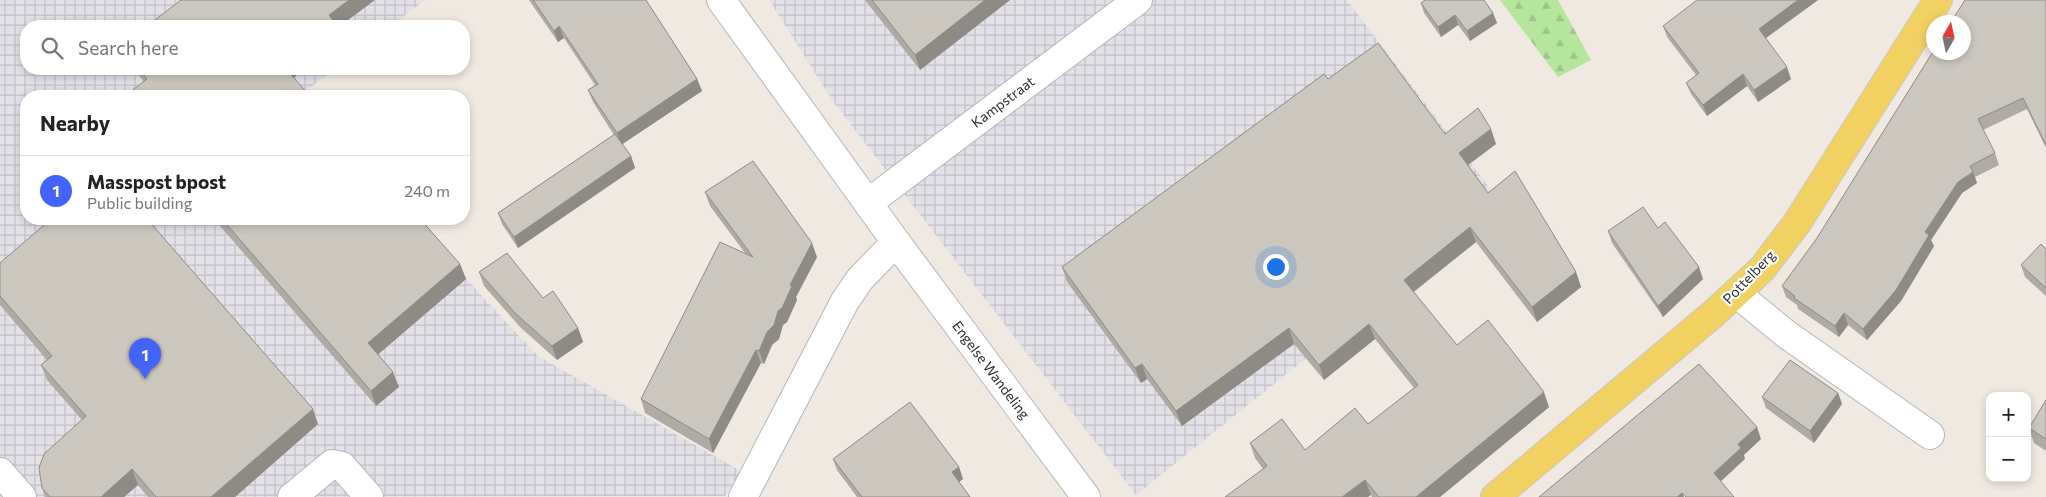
<!DOCTYPE html>
<meta charset="utf-8">
<style>
:root{--surface:#fff;--page:#f2f2f2;--text:#222;--muted:#767676;--line:#e0e0e0;--accent:#4264fb}
body{margin:0;font-family:Commissioner,sans-serif;background:var(--page);color:var(--text)}
.controls{position:absolute;right:15px;bottom:15px;display:grid;overflow:hidden;border-radius:10px;box-shadow:0 2px 8px #0003}
.controls button{width:45px;height:45px;display:grid;place-items:center;padding:0;border:0;border-bottom:1px solid var(--line);background:var(--surface);color:var(--text);font:25px sans-serif}
.compass{position:absolute;left:1926px;top:15px;width:45px;height:45px;border-radius:50%;background:var(--surface);box-shadow:0 2px 8px #0003;rotate:9deg}
.you{position:absolute;left:1275px;top:266px;width:18px;height:18px;margin:-12px;border:4px solid #fff;border-radius:50%;background:#1a73e8;box-shadow:0 0 0 8px #1a73e833}
.badge{display:grid;place-items:center;width:32px;height:32px;border-radius:50%;background:var(--accent);color:#fff;font-size:16px;font-weight:700}
.pin{position:absolute;translate:-50% -41px;filter:drop-shadow(0 1px 2px #0008)}
.pin::after{content:'';position:absolute;top:26px;width:18px;height:15px;background:inherit;clip-path:polygon(0 0,100% 0,50% 100%)}
.list{margin:0;padding:0;list-style:none}
h2{display:flex;justify-content:space-between;align-items:center;height:65px;margin:0;padding:0 20px;font-size:21px}
h2 small{font-size:16px;font-weight:400;color:var(--muted)}
.list li{display:grid;grid-template-columns:32px 1fr auto;gap:15px;align-items:center;box-sizing:border-box;height:70px;padding:0 20px;border-top:1px solid var(--line)}
.list b{display:block;font-size:19px;white-space:nowrap}
.list p{margin:0;font-size:16px;white-space:nowrap;color:var(--muted)}
.list em{font-size:16px;font-style:normal;color:var(--muted)}
.icon{flex:none;width:28px;height:28px;fill:none;stroke:currentColor;stroke-width:2;stroke-linecap:round;stroke-linejoin:round}
.map{position:relative;flex:none;width:2046px;height:497px;overflow:hidden}
.search{position:absolute;background:var(--surface);box-shadow:0 2px 8px #0003;left:20px;top:20px;width:450px;height:55px;display:flex;align-items:center;gap:12px;box-sizing:border-box;padding:0 18px;border-radius:20px;color:var(--muted);font-size:19px}
.panel{position:absolute;background:var(--surface);box-shadow:0 2px 8px #0003;left:20px;top:90px;width:450px;height:135px;border-radius:20px}
.map>svg:first-child{display:block}
.industrial{fill:url(#industrial-grid)}
.forest{fill:url(#forest-firs)}
.lines{fill:none;stroke-linecap:round;stroke-linejoin:round}
.minor-casing{stroke:#b4b7c1;stroke-width:30}
.major-casing{stroke:#c9c9c9;stroke-width:30}
.minor{stroke:#fff;stroke-width:28}
.major{stroke:#f2d163;stroke-width:28}
.wall{fill:#afaba4}
.shaded-wall{fill:#8e8b86}
.building{fill:#cbc7bf;stroke:#8e8b86}
.labels{text-anchor:middle;stroke-width:4.5;stroke-linejoin:round;paint-order:stroke}
.street-label{font-size:14px;fill:#2e2e2e;stroke:#fff}
</style>
<div class="map">
<svg width="2046" height="497" viewBox="0 0 2046 497">
<defs>
<pattern id="industrial-grid" width="8" height="8" patternUnits="userSpaceOnUse" patternTransform="scale(1.25)"><rect width="8" height="8" fill="#e3e1e8"/><path d="M0 4h8M4 0v8" fill="none" stroke="#c3c1c7"/></pattern>
<pattern id="forest-firs" width="22" height="20" patternUnits="userSpaceOnUse" patternTransform="scale(1.25)"><rect width="22" height="20" fill="#b6e59e"/><path d="M5 1l3.5 6h-7zM16 11l3.5 6h-7z" fill="#9dc588"/></pattern>
</defs>
<rect width="100%" height="100%" fill="#efe9e1"/>
<g class="industrial">
<path d="M0,0h425l-34,26h-365v43h309l-25,19 6,8h-290v123h391l63,75 58,62 203,115 -16,25 -725,1z"/>
<path d="M769,0h578l153,202 -364,293 -302,-392z"/>
</g>
<path class="forest" d="M1500,0h58l33,60 -33,17z"/>
<g class="lines">
<defs>
<g id="minor">
<path d="M721,0l175,242 190,255"/>
<path d="M868,203l270,-203"/>
<path d="M1736,293l50,41 144,101"/>
<path d="M0,472l22,25"/>
<path d="M292,497l40,-33 10,2 27,31"/>
<path d="M743,497l102,-196 15,-22 36,-37"/>
</g>
<path id="major" d="M1495,497l218,-183 49,-45 35,-46 141,-223"/>
</defs>
<use href="#minor" class="minor-casing"/>
<use href="#major" class="major-casing"/>
<use href="#minor" class="minor"/>
<use href="#major" class="major"/>
</g>
<g class="wall">
<path d="M529,0h117l51,79 5,12 -80,53 9,12 4,12 -117,80 -16,-24 -4,-11 116,-78 -21,-33 -5,-12 7,-5 -31,-47 -6,4z"/>
<path d="M865,0h145l-90,70z"/>
<path d="M1818,0l-52,38 25,41 -33,23 -11,-16 -40,30 -16,-22 -5,-11 10,-8 -29,-38 -4,-11z"/>
<path d="M2046,0v148l-19,-39 -44,21 12,23 4,12 -24,12 2,6 -15,10 -31,47 3,6 -33,55 -34,39 -19,-15 -9,12 -41,-28 -1,-4 -11,-8 -4,-11z"/>
<path d="M1421,3l72,10 4,10 -27,18 -12,-16 -17,12 -17,-24z"/>
<path d="M134,69h171l-12,8 17,19h-179l-1,-4 14,-10z"/>
<path d="M1328,79l117,55 51,10 -28,21 20,28 88,79 5,15 -44,35 -61,-80 -62,50 43,53 92,62 -109,90h-68l-1,-2 -108,-26 -8,-11 -5,-15 55,7 63,-26 46,-36 -39,-49 -51,41 -30,-36 -112,82 -35,-47 -6,4 -74,-101 -5,-15z"/>
<path d="M705,192l112,65 -21,40 1,3 -10,22 -4,3 -4,14 -7,6 -8,19 -3,-1 -48,90 -68,-40 -4,-14 104,-146 -35,-47z"/>
<path d="M214,219h206l40,45 6,15 -88,75 21,33 -23,19z"/>
<path d="M1658,228l45,51 -40,38 -51,-74 -4,-12z"/>
<path d="M2046,249v47l-21,-19 -4,-12z"/>
<path d="M0,263l318,161 -83,73h-87l-10,-12 -14,12h-79l-3,-9 40,-68 -35,-40 -6,-15 6,-5 -47,-55z"/>
<path d="M479,272l64,26 35,30 5,14 -26,18 -37,-33 -36,-41z"/>
<path d="M1838,393l4,11 -28,39 -48,-35 -4,-11z"/>
<path d="M2046,400v51l-12,-8 -5,-15z"/>
<path d="M833,459l126,8 4,12 -4,3 11,15h-113l-20,-27z"/>
</g>
<g class="shaded-wall">
<path d="M349,0h26l-35,26h-7l-4,-11z"/>
<path d="M985,0h25l-90,70 -5,-15z"/>
<path d="M1798,0h20l-55,40 -4,-11z"/>
<path d="M1493,13l4,10 -27,18 -3,-10z"/>
<path d="M1455,15l3,10 -17,12 -3,-10z"/>
<path d="M559,26l5,12 -6,4 -4,-11z"/>
<path d="M1787,67l4,12 -33,23 -4,-12z"/>
<path d="M284,69h21l-16,12z"/>
<path d="M1743,74l4,12 -40,30 -4,-11z"/>
<path d="M697,79l5,12 -81,54 -4,-12z"/>
<path d="M1491,129l5,15 -32,24 -5,-15z"/>
<path d="M631,156l4,12 -117,80 -4,-11z"/>
<path d="M1973,172l4,11 -15,10 -31,47 3,6 -33,55 -34,39 -4,-11 95,-147z"/>
<path d="M1470,227l6,15 -67,53 -5,-15z"/>
<path d="M812,243l5,14 -21,40 1,3 -10,22 -4,3 -4,14 -7,6 -8,19 -5,-13 31,-66z"/>
<path d="M460,264l6,15 -92,79 -6,-15z"/>
<path d="M1699,267l4,12 -40,38 -5,-11z"/>
<path d="M1576,272l5,15 -44,35 -5,-15z"/>
<path d="M1844,313l4,12 -9,12 -4,-11z"/>
<path d="M1369,324l6,15 -51,41 -5,-15z"/>
<path d="M578,328l5,14 -26,18 -5,-14z"/>
<path d="M1289,328l5,16 -112,82 -6,-15z"/>
<path d="M756,350l5,13 -48,90 -4,-14z"/>
<path d="M1142,364l5,15 -6,4 -6,-15z"/>
<path d="M393,372l6,15 -23,19 -5,-15z"/>
<path d="M1544,392l5,15 -109,90h-24z"/>
<path d="M1838,393l4,11 -28,39 -4,-12z"/>
<path d="M313,409l5,15 -83,73h-24z"/>
<path d="M1757,427l4,12 -17,16 1,4 -27,25 -4,-11 24,-29z"/>
<path d="M959,467l4,12 -7,5 -4,-12z"/>
<path d="M132,469l6,16 -14,12h-23z"/>
<path d="M1365,480l6,15 -3,2h-26z"/>
<path d="M1682,493l2,4h-7z"/>
</g>
<g class="building">
<path d="M181,0h168l-20,15 8,11h-190z"/>
<path d="M533,0h113l51,79 -80,54 -29,-43 10,-6 -39,-58 -5,5z"/>
<path d="M872,0h113l-70,55z"/>
<path d="M1425,0h59l9,13 -26,18 -12,-16 -17,12 -17,-24z"/>
<path d="M1697,0h101l-39,29 28,38 -33,23 -11,-16 -40,31 -17,-22 13,-10 -36,-47z"/>
<path d="M1965,0h81v145l-23,-47 -45,21 17,34 -25,13 3,6 -15,10 -33,50 4,3 -33,55 -33,39 -19,-16 -9,13 -41,-28 1,-2 -13,-10 35,-48 117,-188v2h30v-30h-13z"/>
<path d="M1378,43l67,91 33,-26 13,21 -32,24 29,40 27,-22 61,101 -44,35 -62,-80 -66,53 53,65 31,-25 56,72 -128,105h-37l-14,-17 -23,17h-117l42,-31 -17,-23 32,-24 23,31 50,-42 13,16 50,-39 -49,-61 -50,41 -30,-37 -113,83 -34,-47 -7,4 -73,-101 262,-193 4,5z"/>
<path d="M139,69h147l24,27h-177l-3,-4 17,-13z"/>
<path d="M615,134l16,22 -117,81 -16,-24z"/>
<path d="M753,161l59,82 -22,42 2,1 -10,22 -4,3 -4,14 -7,7 -8,19 -3,-1 -47,89 -68,-40 79,-157 33,15 -48,-65z"/>
<path d="M1643,207l15,21 7,-6 34,45 -41,39 -50,-75z"/>
<path d="M51,219h96l166,190 -102,88h-55l-24,-28 -31,28h-51l-8,-9 -3,-20 5,-14 42,-38 -45,-51 11,-9 -52,-60v-33z"/>
<path d="M222,219h198l40,45 -92,79 25,29 -22,19z"/>
<path d="M2041,244l5,5v39l-25,-23z"/>
<path d="M507,253l36,45 10,-7 25,37 -26,18 -37,-33 -36,-41z"/>
<path d="M1790,360l48,33 -28,38 -48,-34z"/>
<path d="M1699,364l58,63 -19,17 3,4 -27,25 20,24h-48l-4,-4 -5,4h-138z"/>
<path d="M2046,400v39l-17,-11z"/>
<path d="M910,402l49,65 -7,5 18,25h-108l-29,-38z"/>
</g>
<g class="labels">
<g class="street-label">
<text transform="translate(1003 102) rotate(-37)" y="5">Kampstraat</text>
<text transform="translate(1749 277) rotate(-46)" y="5">Pottelberg</text>
<text transform="translate(991 370) rotate(53)" y="5">Engelse Wandeling</text>
</g>
</g>
</svg>
<div class="controls">
<button>+</button>
<button>−</button>
</div>
<svg class="compass" viewBox="-18 -18 36 36"><path d="M0-13l5 13h-10z" fill="#e53935"/><path d="M0 13l5-13h-10z" fill="#767676"/></svg>
<div class="you"></div>
<div class="pin badge" style="left:145px;top:379px">1</div>
<div class="search"><svg class="icon" aria-label="search" viewBox="0 0 24 24"><circle cx="10" cy="10" r="6"/><path d="M15 15l6 6"/></svg>Search here</div>
<section class="panel">
<h2>Nearby<small></small></h2>
<ul class="list">
<li><span class="badge">1</span><div><b>Masspost bpost</b><p>Public building</p></div><em>240 m</em></li>
</ul>
</section>
</div>
